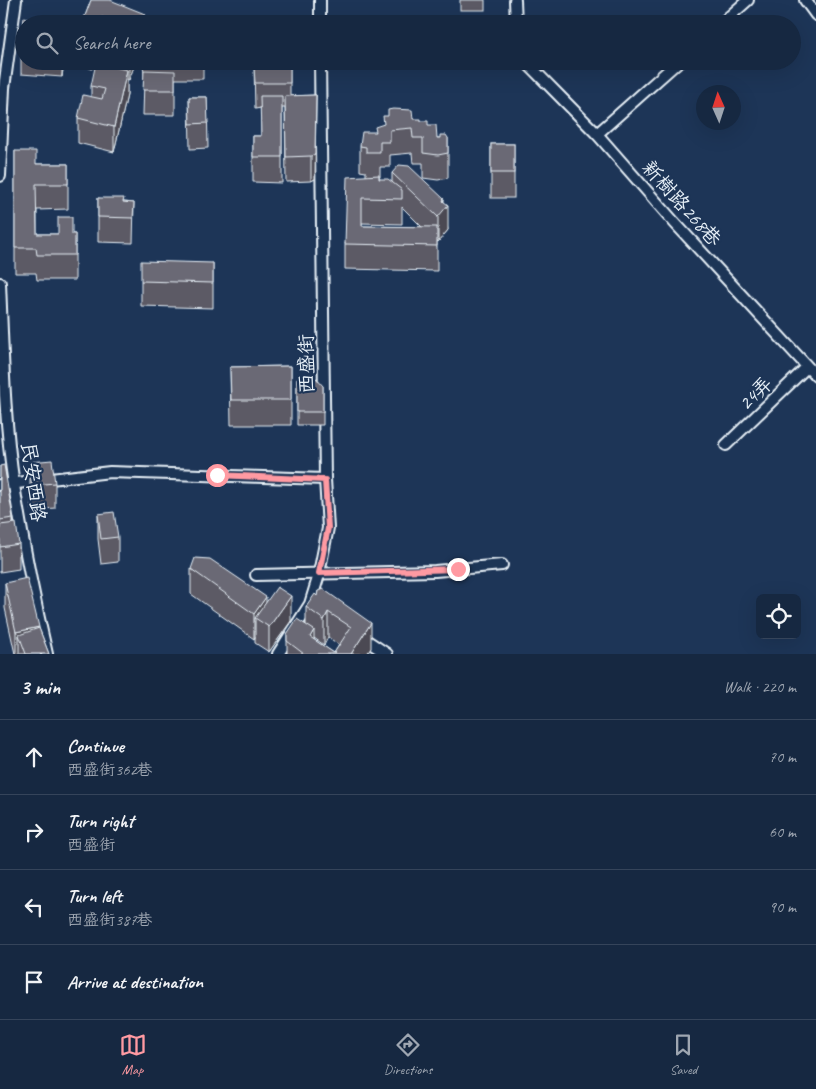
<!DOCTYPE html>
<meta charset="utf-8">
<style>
:root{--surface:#162841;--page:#23344c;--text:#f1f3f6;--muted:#9ea6b1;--line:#35445a;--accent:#ff9aa2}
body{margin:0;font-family:Caveat,"LXGW WenKai TC",sans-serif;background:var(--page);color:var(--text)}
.controls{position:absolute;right:15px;bottom:15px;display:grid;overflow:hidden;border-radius:8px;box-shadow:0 5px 20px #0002}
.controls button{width:45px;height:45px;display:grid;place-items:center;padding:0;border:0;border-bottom:1px solid var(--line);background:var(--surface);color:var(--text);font:25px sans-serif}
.compass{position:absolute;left:696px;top:85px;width:45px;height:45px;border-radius:50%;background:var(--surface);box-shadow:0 5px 20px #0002;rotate:357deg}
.stop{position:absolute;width:15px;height:15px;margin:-11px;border:4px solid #ff9aa2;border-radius:50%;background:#fff}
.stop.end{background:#ff9aa2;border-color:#fff;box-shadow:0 1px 5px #0008}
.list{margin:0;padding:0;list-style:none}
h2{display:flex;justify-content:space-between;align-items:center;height:65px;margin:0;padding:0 20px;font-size:21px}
h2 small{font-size:16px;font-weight:400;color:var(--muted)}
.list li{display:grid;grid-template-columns:32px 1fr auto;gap:15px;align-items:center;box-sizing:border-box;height:75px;padding:0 20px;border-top:1px solid var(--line)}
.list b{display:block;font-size:19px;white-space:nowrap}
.list p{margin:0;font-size:16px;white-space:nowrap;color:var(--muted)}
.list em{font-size:16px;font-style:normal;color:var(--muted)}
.icon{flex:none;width:28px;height:28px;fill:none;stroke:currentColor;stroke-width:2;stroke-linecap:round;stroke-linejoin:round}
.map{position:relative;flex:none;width:816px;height:654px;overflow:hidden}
.search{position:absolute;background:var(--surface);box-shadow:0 5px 20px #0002;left:15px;right:15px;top:15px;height:55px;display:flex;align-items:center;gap:12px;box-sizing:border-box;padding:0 18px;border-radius:28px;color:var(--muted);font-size:19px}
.sheet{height:365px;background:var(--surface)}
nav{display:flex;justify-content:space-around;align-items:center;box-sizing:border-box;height:70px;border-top:1px solid var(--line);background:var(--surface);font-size:14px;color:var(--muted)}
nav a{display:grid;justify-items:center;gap:2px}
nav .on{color:var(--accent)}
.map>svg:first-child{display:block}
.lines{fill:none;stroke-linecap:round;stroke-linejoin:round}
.minor-casing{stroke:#e8f1f8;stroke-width:14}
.minor{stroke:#1d3557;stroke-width:10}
.wall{fill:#5c5a65;stroke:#e8f1f8;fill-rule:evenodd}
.shaded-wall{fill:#4b4a52;stroke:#e8f1f8}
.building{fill:#6b6975;stroke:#e8f1f8}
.route{stroke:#ff9aa2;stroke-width:6}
.labels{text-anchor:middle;stroke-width:4.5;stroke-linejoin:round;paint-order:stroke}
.street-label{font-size:20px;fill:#e8f1f8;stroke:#1d3557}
</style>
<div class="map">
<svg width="816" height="654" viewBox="0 0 816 654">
<rect width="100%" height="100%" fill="#1d3557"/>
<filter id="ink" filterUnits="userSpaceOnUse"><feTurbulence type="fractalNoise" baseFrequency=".02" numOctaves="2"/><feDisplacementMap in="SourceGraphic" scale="10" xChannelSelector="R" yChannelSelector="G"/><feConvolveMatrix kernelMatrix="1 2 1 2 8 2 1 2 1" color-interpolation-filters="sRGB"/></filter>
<g filter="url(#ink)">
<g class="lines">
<defs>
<g id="minor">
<path d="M515,0l1,24"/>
<path d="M805,0l11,15"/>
<path d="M320,24v-24"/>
<path d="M721,24l27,-24"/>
<path d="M525,61l72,73"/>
<path d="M679,61l-82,73 77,88 142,154"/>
<path d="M0,176l4,-88 12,-88"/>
<path d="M0,283c3,67 4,136 14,202 9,57 20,113 33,169"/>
<path d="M726,445l81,-78"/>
<path d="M0,485l110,-13 215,7"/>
<path d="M256,575l179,-4 67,-6"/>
<path d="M360,636l27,18"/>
<path d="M278,654l32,-50 8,-26 10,-50 -3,-49 -5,-418"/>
</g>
</defs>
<use href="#minor" class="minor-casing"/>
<use href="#minor" class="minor"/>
</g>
<g class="wall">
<path d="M91,0l54,24h-63z"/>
<rect x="460" y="0" width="25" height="10"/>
<path d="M24,24v37h40l-2,16 -41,-3v-25z"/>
<path d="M76,61h19l-3,8 -16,-6z"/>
<path d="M114,61h22l-7,19 -2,-1v16l-13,57 -36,-9v-25l13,-21v-11l23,-18z"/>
<path d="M143,61h60v18h-28v36h-32l1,-35z"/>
<path d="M254,66h36v30l26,-1 -1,84 -4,2 -25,1 -1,-74h-3v75l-29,-1v-46h8v-28l-6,1z"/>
<path d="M189,97h18l1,51 -18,1z"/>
<path d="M413,119l8,2 7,4 9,13h11v40l-10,2 -15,-2v-15h-10l-1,-10 -22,2v12h-10v10h-1v2l13,3v-9l52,29 4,28 -10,12 -1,-1v30l-92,-2v-25l21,-68v-4l-6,-1v-25l15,-14zM402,207l20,20 -60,-1v-3l40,1z"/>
<rect x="491" y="144" width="23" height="54"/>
<path d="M15,151l21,13h32v45l-31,1v24h38v46h-38l-1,-7h-21z"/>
<path d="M98,198l26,4 10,1 -1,40 -35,-1z"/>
<path d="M213,263v45l-72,-2v-25z"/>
<path d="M291,366v59h-60l-1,-58z"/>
<path d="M297,378l26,8v39h-26z"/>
<path d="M30,462l25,21v25l-23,2 -2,-23z"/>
<path d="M0,466l13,52v5l6,21v25l-19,3z"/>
<path d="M98,514l20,23v25l-17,2 -3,-25z"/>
<path d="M191,569l75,34 25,18 -22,31 -14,-9v-6l-1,2 -63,-45z"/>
<path d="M5,583l34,45 10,26h-34l-10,-46z"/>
<path d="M318,591l53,57 -4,6h-80v-20l19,-9v-18l11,-11zM328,637l11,8 -5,8 -20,-13v-2l10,7z"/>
</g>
<g class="shaded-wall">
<path d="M145,14v10h-4z"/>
<path d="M62,61h2l-2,16z"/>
<path d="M92,61h3l-3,8z"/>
<path d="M129,61h7l-7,19z"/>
<path d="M127,70v25l-13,57v-25z"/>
<path d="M316,95l-1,84 -4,2v-25z"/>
<path d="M444,199v11l4,-5v25l-10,12v-25l5,-16z"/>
<path d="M291,596v25l-22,31v-25z"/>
<path d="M266,597v25l-11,-4v19l-1,2v-25z"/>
<path d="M328,612v25l-4,8v-25z"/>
<path d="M371,623v25l-4,6h-16z"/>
<path d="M39,627v25l-20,-17v19h-3v-22z"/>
<path d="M314,630v24l-4,-17z"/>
</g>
<g class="building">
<path d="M91,0h19l35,14 -4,10h-22l-17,-7 -2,7h-18z"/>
<path d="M24,17l14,7h-14v25h-3z"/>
<path d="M96,63l31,7 -13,57 -36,-9 5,-23 19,4 3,-10 -14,-3z"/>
<path d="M254,66h36v17h-35z"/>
<path d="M144,70l31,1v19h-32z"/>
<path d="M316,95l-1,59 -4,2 -25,1 -1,-61z"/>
<path d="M260,96h22v61h-29v-21h8z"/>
<path d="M189,97h18l1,26 -18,1z"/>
<path d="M393,109l19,1 1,9h8v2h7v4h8l1,13h3v-3h6l2,3v15l-10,2 -15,-2v-15h-10l-1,-10 -22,2v12h-10v10h-14v-5l-6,-1 2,-14h14l-1,-5 9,-3 -1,-8h5v-6z"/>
<rect x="491" y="144" width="23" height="29"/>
<path d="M15,151h21v13h32v20h-32l1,50h21v-17h14v17h3v21h-38l-1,-7h-21z"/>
<path d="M399,165l10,1 35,33 -1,2 5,4 -10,12 -46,-44z"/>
<path d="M379,175v4h9l14,11v9l-40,-1v28l75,1v19l-92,-2 2,-67z"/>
<path d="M98,198h26l-1,4 11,1 -1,15 -35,-1z"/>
<path d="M141,261l72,2v20l-72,-2z"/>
<path d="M291,366v34h-60l-1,-33z"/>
<path d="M297,378h19l7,8v26h-26z"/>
<path d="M52,460l3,23 -23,2 -2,-23z"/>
<path d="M4,465l9,53 -13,2v-54z"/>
<path d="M114,512l4,25 -17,2 -3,-25z"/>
<path d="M16,523l3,21 -19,3v-22z"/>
<path d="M195,558l15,1 56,38 -12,17 -63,-45z"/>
<path d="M27,578l12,49 -23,5 -11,-49z"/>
<path d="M277,587l14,9 -22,31 -14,-9z"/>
<path d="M323,589l48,34 -20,31h-47l-17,-13v-7l10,-15 17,11 -4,7 24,16 17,-26 -23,-15 -4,8 -18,-13 9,-13 2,2 1,-5z"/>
<path d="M39,628l10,26h-23l-7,-19z"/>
</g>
</g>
<g class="lines" filter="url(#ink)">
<path class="route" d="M217,475l108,5 3,48 -9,45 139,-4"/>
</g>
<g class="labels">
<g class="street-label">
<text transform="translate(682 203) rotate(48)" y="7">新樹路268巷</text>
<text transform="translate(306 364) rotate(-91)" y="7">西盛街</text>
<text transform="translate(755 393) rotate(-44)" y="7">24弄</text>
<text transform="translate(34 482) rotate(82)" y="7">民安西路</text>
</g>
</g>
</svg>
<div class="controls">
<button><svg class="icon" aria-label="locate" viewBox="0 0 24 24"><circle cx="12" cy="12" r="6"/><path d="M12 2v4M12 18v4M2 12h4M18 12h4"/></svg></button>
</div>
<svg class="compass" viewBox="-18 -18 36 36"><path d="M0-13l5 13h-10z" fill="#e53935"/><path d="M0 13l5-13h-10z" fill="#9ea6b1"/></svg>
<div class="stop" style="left:217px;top:475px"></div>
<div class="stop end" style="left:458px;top:569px"></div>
<div class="search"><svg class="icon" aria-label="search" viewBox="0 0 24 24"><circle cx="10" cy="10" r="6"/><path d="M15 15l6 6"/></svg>Search here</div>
</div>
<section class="sheet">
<h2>3 min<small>Walk · 220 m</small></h2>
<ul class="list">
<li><svg class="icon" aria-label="ahead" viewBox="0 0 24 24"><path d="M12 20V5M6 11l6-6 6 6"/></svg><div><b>Continue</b><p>西盛街362巷</p></div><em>70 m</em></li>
<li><svg class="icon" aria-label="right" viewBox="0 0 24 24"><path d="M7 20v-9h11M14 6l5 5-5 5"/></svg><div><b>Turn right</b><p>西盛街</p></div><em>60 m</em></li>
<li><svg class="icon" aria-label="left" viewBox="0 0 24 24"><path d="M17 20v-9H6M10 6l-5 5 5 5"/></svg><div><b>Turn left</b><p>西盛街387巷</p></div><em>90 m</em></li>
<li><svg class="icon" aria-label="arrive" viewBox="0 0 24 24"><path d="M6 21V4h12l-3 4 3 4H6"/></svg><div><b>Arrive at destination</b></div></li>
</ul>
</section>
<nav>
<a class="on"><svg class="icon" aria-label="map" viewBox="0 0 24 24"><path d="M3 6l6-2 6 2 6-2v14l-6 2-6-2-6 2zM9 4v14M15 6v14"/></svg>Map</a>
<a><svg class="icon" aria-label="directions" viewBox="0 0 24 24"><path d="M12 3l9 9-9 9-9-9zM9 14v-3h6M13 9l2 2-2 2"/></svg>Directions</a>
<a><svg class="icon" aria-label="saved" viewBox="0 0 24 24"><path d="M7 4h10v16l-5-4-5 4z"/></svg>Saved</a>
</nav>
